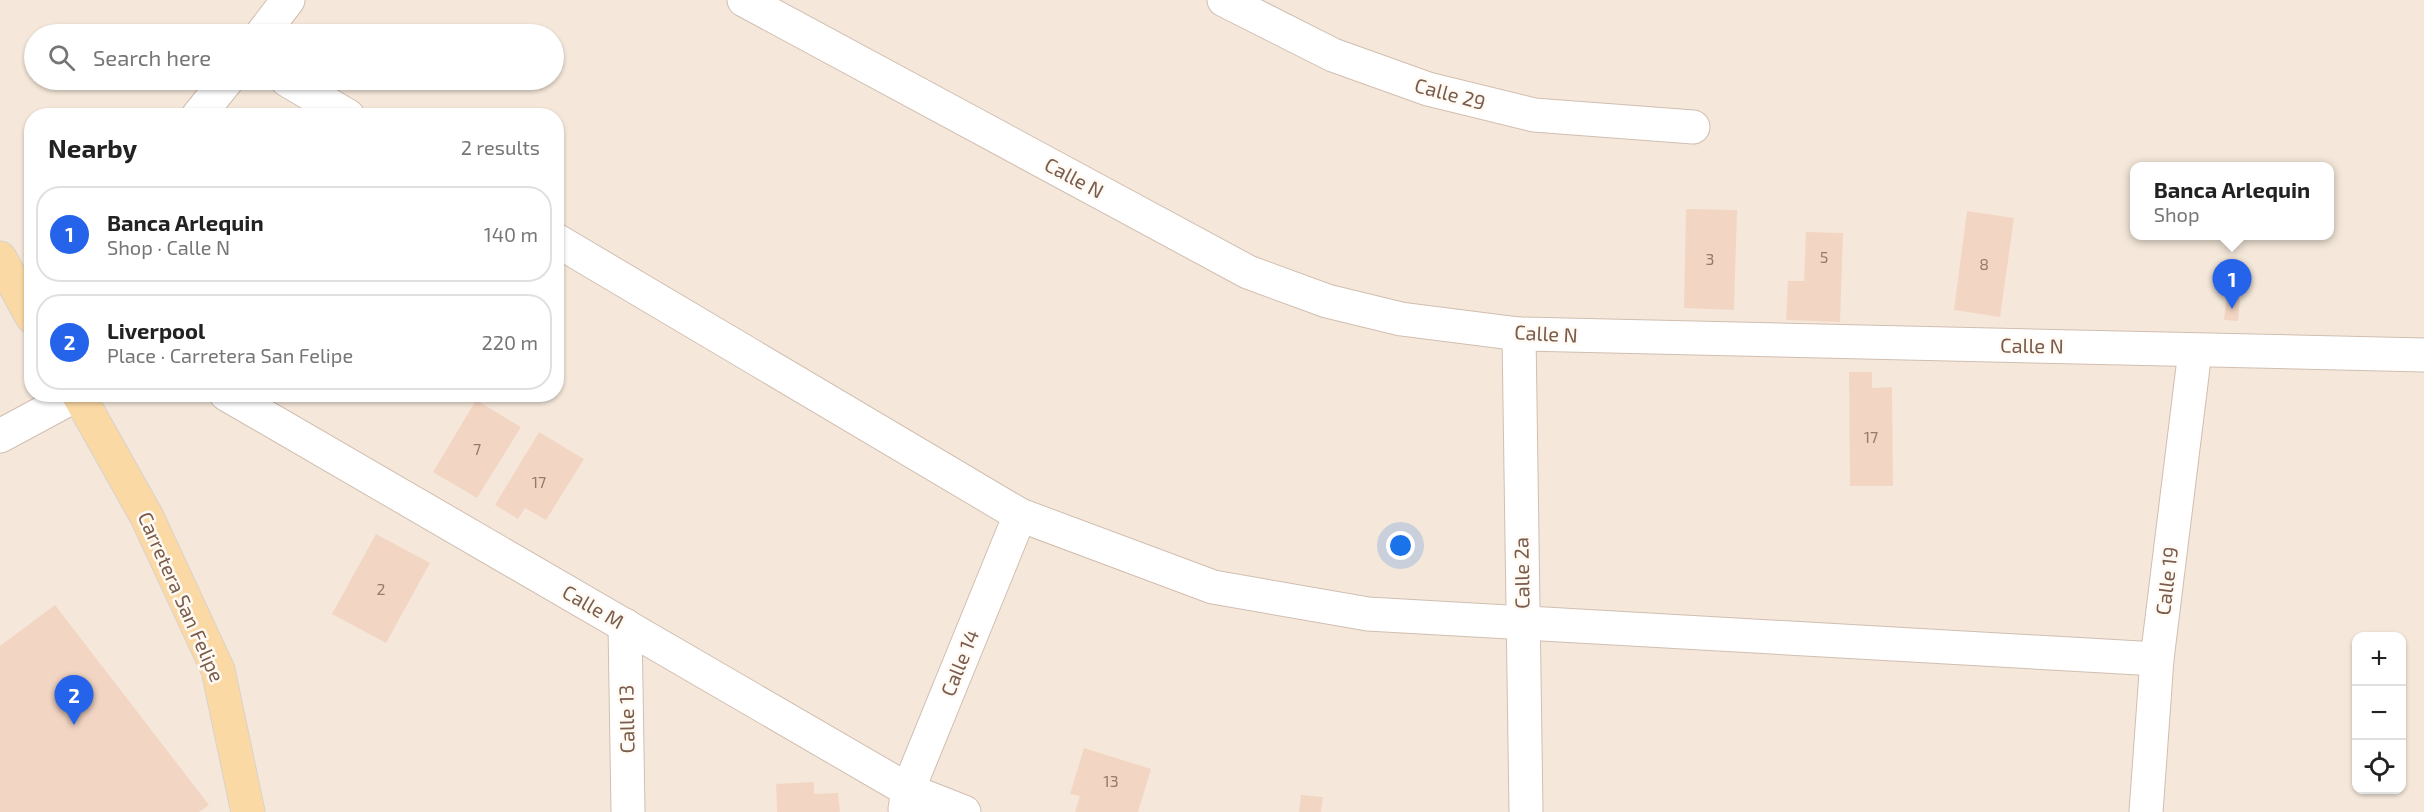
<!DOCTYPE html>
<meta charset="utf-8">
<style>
:root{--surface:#fff;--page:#f2f2f2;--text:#222;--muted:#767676;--line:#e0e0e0;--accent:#2563eb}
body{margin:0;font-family:"Exo 2",sans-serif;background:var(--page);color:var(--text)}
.controls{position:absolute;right:18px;bottom:18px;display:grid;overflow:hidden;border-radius:12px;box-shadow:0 2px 4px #0004}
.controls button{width:54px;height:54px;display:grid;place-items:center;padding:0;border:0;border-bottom:2px solid var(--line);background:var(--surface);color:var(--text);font:30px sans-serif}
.you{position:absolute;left:1401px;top:546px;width:21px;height:21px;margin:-15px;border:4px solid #fff;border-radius:50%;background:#1a73e8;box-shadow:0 0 0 9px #1a73e833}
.badge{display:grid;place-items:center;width:39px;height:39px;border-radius:50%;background:var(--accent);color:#fff;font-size:20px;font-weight:700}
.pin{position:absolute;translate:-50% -50px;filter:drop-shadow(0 2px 3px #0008)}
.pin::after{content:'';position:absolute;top:32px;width:21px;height:18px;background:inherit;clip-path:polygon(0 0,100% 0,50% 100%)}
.popup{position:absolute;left:2130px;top:162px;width:204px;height:78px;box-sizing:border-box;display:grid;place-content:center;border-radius:12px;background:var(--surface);filter:drop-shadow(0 2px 4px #0005);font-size:20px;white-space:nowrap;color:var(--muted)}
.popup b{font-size:22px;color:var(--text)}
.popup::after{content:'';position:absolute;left:50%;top:100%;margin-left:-12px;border:12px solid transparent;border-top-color:var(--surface)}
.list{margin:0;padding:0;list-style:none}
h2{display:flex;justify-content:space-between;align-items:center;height:78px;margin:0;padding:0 24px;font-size:26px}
h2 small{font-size:20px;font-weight:400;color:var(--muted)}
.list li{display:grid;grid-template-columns:39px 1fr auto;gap:18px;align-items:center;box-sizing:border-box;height:96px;margin:0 12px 12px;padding:0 12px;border:2px solid var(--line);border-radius:24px}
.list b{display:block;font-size:22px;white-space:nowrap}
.list p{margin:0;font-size:20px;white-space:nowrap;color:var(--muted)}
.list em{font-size:20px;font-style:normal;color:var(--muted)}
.icon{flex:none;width:33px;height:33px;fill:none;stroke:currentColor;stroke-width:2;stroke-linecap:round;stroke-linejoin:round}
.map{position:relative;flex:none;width:2424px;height:812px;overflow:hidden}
.search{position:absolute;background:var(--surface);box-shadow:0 2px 4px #0004;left:24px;top:24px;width:540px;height:66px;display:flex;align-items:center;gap:15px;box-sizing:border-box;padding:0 21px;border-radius:33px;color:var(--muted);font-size:22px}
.panel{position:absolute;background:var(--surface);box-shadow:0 2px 4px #0004;left:24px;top:108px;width:540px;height:294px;border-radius:24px}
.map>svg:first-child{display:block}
.residential{fill:#f5e8da;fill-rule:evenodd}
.building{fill:#f3d5c3}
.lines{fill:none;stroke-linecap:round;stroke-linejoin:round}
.minor-casing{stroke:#d1beb0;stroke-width:35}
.major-casing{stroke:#dad1cd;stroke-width:35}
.minor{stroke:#fff;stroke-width:33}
.major{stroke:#fbd9a5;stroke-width:33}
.labels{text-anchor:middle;stroke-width:5;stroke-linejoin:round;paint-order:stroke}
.number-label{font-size:16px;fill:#987a6a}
.street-label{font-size:20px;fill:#7a5c4d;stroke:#fffaf3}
</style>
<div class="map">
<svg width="2424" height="812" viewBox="0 0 2424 812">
<rect width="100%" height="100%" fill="#fdf6ec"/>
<path class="residential" d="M0,0h2424v812h-2424zM34,34h520v46h-520zM32,116h524v278h-524zM2134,166h196v70h-196zM2356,636h46v154h-46z"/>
<g class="building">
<path d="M1686,209l51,1 -3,100 -50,-2z"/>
<path d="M1967,211l47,7 -14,99 -46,-7z"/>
<path d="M1806,232l37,1 -3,89 -54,-2 2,-39h16z"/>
<path d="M2227,296l13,2 -2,23 -14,-1z"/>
<path d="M1849,372h23v16l20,-1 1,99h-43z"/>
<path d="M476,400l45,27 -44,71 -44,-26z"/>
<path d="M539,432l45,27 -38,61 -21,-12 -7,11 -23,-14z"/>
<path d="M376,534l54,29 -44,80 -54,-29z"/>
<path d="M55,605l154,200 -10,7h-199v-166z"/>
<path d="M1084,748l67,21 -13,43h-63l5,-16 -10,-2z"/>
<path d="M814,782v12l24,-1 2,19h-63l-1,-28z"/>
<path d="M1301,795l22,2 -2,15h-22z"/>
</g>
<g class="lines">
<defs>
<g id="minor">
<path d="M744,0l504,272 79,29 74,18 118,15 905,21"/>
<path d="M1224,0l109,55 95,34 106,26 159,12"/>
<path d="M262,34l26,-34"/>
<path d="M287,80l61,36"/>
<path d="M198,116l29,-36"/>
<path d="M556,240l464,275 193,72 155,27 789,45"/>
<path d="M1519,334l7,478"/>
<path d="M226,394l682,396 56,22"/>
<path d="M0,436l78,-42"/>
<path d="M625,625l3,187"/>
<path d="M905,809l3,-19 112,-275"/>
<path d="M2146,812l11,-153 38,-308"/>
</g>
<g id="major">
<path d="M0,258l32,59"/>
<path d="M78,394l69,123 71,153 30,142"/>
</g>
</defs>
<use href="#minor" class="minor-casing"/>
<use href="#major" class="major-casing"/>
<use href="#minor" class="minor"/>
<use href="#major" class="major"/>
</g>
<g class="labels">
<g class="number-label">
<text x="1824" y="263">5</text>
<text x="1710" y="265">3</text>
<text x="1984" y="270">8</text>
<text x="1871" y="443">17</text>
<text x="477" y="455">7</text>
<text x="539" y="488">17</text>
<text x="381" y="595">2</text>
<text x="1111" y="787">13</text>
</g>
<g class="street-label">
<text transform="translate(1450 94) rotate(15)" y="7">Calle 29</text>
<text transform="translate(1074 178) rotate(28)" y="7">Calle N</text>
<text transform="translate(1546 334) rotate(3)" y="7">Calle N</text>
<text transform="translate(2032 346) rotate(1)" y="7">Calle N</text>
<text transform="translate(1522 573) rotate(-91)" y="7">Calle 2a</text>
<text transform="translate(2167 581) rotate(-83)" y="7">Calle 19</text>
<text transform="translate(181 597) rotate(66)" y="7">Carretera San Felipe</text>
<text transform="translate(593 607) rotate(30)" y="7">Calle M</text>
<text transform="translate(960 663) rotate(-68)" y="7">Calle 14</text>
<text transform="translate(627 719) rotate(-91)" y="7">Calle 13</text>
</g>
</g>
</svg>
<div class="controls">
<button>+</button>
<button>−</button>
<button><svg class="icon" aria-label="locate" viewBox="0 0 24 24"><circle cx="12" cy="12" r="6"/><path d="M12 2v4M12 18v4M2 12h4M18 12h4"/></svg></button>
</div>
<div class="you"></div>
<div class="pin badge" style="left:2232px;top:309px">1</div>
<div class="popup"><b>Banca Arlequin</b>Shop</div>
<div class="pin badge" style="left:74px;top:725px">2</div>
<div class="search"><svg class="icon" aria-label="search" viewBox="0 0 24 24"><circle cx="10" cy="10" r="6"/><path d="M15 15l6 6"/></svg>Search here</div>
<section class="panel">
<h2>Nearby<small>2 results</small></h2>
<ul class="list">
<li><span class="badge">1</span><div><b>Banca Arlequin</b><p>Shop · Calle N</p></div><em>140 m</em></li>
<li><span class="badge">2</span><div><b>Liverpool</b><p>Place · Carretera San Felipe</p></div><em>220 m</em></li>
</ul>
</section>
</div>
